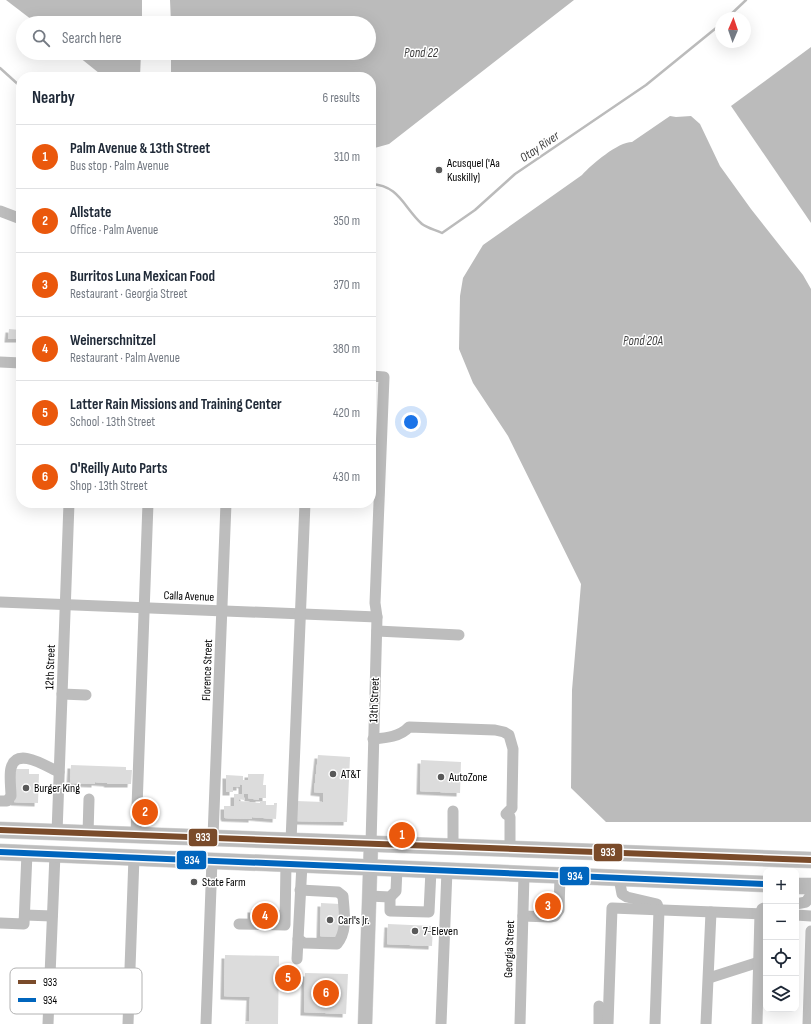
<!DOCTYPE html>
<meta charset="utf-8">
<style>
:root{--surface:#fff;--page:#f2f2f3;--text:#1f2937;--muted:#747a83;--line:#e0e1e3;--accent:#ea580c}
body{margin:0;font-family:"Sofia Sans Condensed",sans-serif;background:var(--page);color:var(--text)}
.controls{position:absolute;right:12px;bottom:12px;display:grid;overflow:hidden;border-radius:8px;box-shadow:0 4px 16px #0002}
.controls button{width:36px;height:36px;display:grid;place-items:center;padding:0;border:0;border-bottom:1px solid var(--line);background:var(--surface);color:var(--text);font:20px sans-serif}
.compass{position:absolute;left:715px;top:12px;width:36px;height:36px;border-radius:50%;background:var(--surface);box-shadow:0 4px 16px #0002;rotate:2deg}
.you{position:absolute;left:411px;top:422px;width:14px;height:14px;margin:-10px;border:3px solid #fff;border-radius:50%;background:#1a73e8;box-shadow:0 0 0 6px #1a73e833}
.badge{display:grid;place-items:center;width:26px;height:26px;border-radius:50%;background:var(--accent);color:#fff;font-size:13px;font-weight:700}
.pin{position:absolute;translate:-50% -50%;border:2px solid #fff;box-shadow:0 1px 4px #0006}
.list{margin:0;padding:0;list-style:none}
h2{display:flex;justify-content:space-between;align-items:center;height:52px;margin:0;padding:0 16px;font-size:17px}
h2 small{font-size:13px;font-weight:400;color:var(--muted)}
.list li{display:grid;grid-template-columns:26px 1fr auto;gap:12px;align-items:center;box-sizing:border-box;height:64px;padding:0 16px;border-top:1px solid var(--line)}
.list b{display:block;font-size:15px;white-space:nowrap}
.list p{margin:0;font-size:13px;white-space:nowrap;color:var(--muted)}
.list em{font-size:13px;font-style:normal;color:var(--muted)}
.icon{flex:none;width:22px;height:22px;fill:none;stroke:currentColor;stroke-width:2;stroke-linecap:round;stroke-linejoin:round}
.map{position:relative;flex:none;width:811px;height:1024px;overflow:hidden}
.search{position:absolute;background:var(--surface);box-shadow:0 4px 16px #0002;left:16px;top:16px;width:360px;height:44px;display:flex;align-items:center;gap:10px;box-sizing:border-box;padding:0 14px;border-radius:22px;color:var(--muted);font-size:15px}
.panel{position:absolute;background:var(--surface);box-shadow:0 4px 16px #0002;left:16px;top:72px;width:360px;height:436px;border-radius:16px}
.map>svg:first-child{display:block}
.water{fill:#bbb}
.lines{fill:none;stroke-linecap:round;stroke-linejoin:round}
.stream{stroke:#bbb;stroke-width:2.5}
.building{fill:#dcdcdc;filter:url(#shadow)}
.major-casing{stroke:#dbdbdb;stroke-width:15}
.highway-casing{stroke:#dbdbdb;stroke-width:17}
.minor{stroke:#bdbdbd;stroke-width:11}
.major{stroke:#bdbdbd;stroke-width:14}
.highway{stroke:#bdbdbd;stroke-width:16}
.bus-1-casing{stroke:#fff;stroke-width:9}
.bus-2-casing{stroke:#fff;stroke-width:9}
.bus-1{stroke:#7a4b2a;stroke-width:6}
.bus-2{stroke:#0065bd;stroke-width:6}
.poi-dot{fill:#595959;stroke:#fff;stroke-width:1.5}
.labels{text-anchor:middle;stroke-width:3;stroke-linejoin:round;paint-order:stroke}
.poi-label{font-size:12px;fill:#000;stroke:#fff;text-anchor:start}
.street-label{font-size:12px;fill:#000;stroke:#fff}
.water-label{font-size:13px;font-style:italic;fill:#3f3f3f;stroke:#fff}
.key{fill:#fff;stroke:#b2b2b2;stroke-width:1}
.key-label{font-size:11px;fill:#000}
.line-badge{stroke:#fff;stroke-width:1.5}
.badge-label{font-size:11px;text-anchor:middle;font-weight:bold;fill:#fff}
</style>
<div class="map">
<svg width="811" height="1024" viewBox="0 0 811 1024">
<defs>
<filter id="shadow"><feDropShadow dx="-3.5" dy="3.5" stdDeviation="0" flood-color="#0004"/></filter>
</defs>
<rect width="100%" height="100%" fill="#fff"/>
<g class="water">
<path d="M6,0h136v23h-106z"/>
<path d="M170,0h404l-185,144 -18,5v-72h-200v-24h198v-30h-198z"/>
<path d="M811,47v176l-80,-117z"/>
<path d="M74,53h67l-1,24h-36z"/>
<path d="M670,116l6,1 15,-1 9,8 20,42 31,43 52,66 8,14v533h-205l-35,-34 1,-98 9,-106 -73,-148 -35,-53 -14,-34 1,-53 3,-18 20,-33 99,-70c10,-11 36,-33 50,-33z"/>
</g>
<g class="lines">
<g class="stream">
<path d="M727,18l19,-18"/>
<path d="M0,68l21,19"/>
<path d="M371,184c28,1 33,24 51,40 5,4 14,6 20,9l33,-23 40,-36 131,-89 75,-61"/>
</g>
</g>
<g class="building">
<path d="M9,329l12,1v9h-13z"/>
<path d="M318,755l32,2 -3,65 -51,-1v-20l27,1v-9l-9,-1z"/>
<path d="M421,760l40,2 -1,31 -40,-2z"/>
<path d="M71,765l55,2v3h6l-1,14h-24l1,-1 -13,-1v2l-25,-1z"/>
<path d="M16,769h13v5h10l-1,29 -24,-1z"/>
<path d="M248,774h16l-1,11h3v13h-7v2l-11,-2v-4h-4v6l-5,-1v2l21,2v-2h6v4h8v-2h3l-1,16 -24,-2v2l-27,-1 -1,-2v-10h10v-12h8v-9l-2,-1v3h-7v5h-7v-17l17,1v4h5z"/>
<path d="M321,903l19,1 -1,33 -19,-1z"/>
<path d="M251,909l29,1 -1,13 -28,-1z"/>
<path d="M388,924l45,2 -1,20 -45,-2z"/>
<path d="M225,955l54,1 -1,68h-33l1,-3 3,1 1,-25 -26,-1z"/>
<path d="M305,973l43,1 -2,40 -42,-2z"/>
</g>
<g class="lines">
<defs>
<path id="major" d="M365,1024l6,-180"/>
<g id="highway">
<path d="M0,830l811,30"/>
<path d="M0,852l766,32"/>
<path d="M796,886h15"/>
</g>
</defs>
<use href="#major" class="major-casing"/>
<use href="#highway" class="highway-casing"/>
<g class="minor">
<path d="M0,211l21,8"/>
<path d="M0,362l21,1"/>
<path d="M0,602l377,15"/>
<path d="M377,631l82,4"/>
<path d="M62,694l24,1"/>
<path d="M373,739c12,-1 27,-2 36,-12l86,3 9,2 5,3 4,14 -1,54v5l-6,6 4,3v32"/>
<path d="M0,801h7l4,-5c0,-7 -2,-21 0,-28 6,-22 36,-1 48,4"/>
<path d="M57,833l12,-330"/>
<path d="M88,834l1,-35"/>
<path d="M136,835l12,-332"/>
<path d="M213,837l13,-334"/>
<path d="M291,841l14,-338"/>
<path d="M371,844l6,-227 -2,-14 9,-226 -13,-1"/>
<path d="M453,847v-36"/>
<path d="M619,878l3,16 5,3 30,7 2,6 -4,114"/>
<path d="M369,896l21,1 6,-6 1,-23"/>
<path d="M390,897v14l39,1 2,-42"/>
<path d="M796,904l10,-2 4,-6 1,-8"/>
<path d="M25,915l27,1"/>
<path d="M796,915l15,1"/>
<path d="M523,916l27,1 5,-1 4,-6 1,-34"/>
<path d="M0,923l24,1 3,-71"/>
<path d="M239,924l46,1 1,-62"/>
<path d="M298,939l6,4 33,1c11,-13 7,-32 6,-48l-5,-4 -38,-2"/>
<path d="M297,959l5,-95"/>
<path d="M709,978l50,-16"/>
<path d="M48,1024l7,-170"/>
<path d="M128,1024l6,-167"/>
<path d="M206,1024l6,-164"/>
<path d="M441,1024l6,-154"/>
<path d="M520,1024l4,-150"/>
<path d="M599,1024v-18"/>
<path d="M608,1024l4,-116 154,6"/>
<path d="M706,1024l5,-112"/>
<path d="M757,1024l3,-110 2,-5 2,-1"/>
<path d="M808,1024l3,-93"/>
</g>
<use href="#major" class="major"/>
<use href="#highway" class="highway"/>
<defs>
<path id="bus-1" d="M0,830l811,30"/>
<path id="bus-2" d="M0,852l766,32"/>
</defs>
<use href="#bus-1" class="bus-1-casing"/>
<use href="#bus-2" class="bus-2-casing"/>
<use href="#bus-1" class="bus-1"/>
<use href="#bus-2" class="bus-2"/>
</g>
<g class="poi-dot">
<circle cx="439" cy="170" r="4"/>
<circle cx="333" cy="774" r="4"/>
<circle cx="441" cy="777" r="4"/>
<circle cx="26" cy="788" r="4"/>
<circle cx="194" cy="882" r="4"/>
<circle cx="330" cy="920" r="4"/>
<circle cx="415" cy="931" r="4"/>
</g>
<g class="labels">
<g class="poi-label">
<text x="447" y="167">Acusquel ('Aa<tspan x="447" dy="14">Kuskilly)</tspan></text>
<text x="341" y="778">AT&amp;T</text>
<text x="449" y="781">AutoZone</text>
<text x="34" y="792">Burger King</text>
<text x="202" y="886">State Farm</text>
<text x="338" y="924">Carl's Jr.</text>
<text x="423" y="935">7-Eleven</text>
</g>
<g class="street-label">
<text transform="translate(189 596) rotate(2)" y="4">Calla Avenue</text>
<text transform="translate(50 667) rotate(-88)" y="4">12th Street</text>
<text transform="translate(207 670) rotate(-88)" y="4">Florence Street</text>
<text transform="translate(374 700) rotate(-88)" y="4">13th Street</text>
<text transform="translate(509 949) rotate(-88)" y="4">Georgia Street</text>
</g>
<g class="water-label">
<text x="421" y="57">Pond 22</text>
<text transform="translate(539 146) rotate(-34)" y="5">Otay River</text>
<text x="643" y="345">Pond 20A</text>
</g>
</g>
<rect x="10" y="968" width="132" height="46" rx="6" class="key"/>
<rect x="18" y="980" width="18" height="4" fill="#7a4b2a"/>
<rect x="18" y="998" width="18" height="4" fill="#0065bd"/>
<g class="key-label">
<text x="43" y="986">933</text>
<text x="43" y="1004">934</text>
</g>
<g class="line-badge">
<rect x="188" y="828" width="30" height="19" rx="4" fill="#7a4b2a"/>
<rect x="593" y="843" width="30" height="19" rx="4" fill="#7a4b2a"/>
<rect x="176" y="850" width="31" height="20" rx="4" fill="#0065bd"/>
<rect x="559" y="866" width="31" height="20" rx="4" fill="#0065bd"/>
</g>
<g class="badge-label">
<text x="203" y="841">933</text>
<text x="608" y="856">933</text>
<text x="192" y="864">934</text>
<text x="575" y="880">934</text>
</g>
</svg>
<div class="controls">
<button>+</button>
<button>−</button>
<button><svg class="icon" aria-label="locate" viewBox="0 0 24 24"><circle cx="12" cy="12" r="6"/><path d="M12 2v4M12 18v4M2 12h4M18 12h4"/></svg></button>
<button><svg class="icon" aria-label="layers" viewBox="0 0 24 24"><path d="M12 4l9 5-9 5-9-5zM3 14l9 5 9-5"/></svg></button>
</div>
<svg class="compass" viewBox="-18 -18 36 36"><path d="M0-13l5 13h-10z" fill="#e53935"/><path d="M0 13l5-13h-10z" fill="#747a83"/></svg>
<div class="you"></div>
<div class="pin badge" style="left:402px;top:835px">1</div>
<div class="pin badge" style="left:145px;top:812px">2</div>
<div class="pin badge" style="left:548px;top:906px">3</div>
<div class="pin badge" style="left:265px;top:916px">4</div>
<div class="pin badge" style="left:288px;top:978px">5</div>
<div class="pin badge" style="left:326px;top:993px">6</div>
<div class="search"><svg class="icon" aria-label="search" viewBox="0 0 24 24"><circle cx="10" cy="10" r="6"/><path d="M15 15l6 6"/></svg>Search here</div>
<section class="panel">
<h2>Nearby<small>6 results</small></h2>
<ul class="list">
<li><span class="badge">1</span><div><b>Palm Avenue &amp; 13th Street</b><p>Bus stop · Palm Avenue</p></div><em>310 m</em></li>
<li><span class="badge">2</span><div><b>Allstate</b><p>Office · Palm Avenue</p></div><em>350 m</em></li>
<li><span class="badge">3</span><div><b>Burritos Luna Mexican Food</b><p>Restaurant · Georgia Street</p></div><em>370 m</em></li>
<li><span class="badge">4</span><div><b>Weinerschnitzel</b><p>Restaurant · Palm Avenue</p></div><em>380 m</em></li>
<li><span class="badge">5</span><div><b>Latter Rain Missions and Training Center</b><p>School · 13th Street</p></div><em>420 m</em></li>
<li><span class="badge">6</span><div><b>O'Reilly Auto Parts</b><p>Shop · 13th Street</p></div><em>430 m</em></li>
</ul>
</section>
</div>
